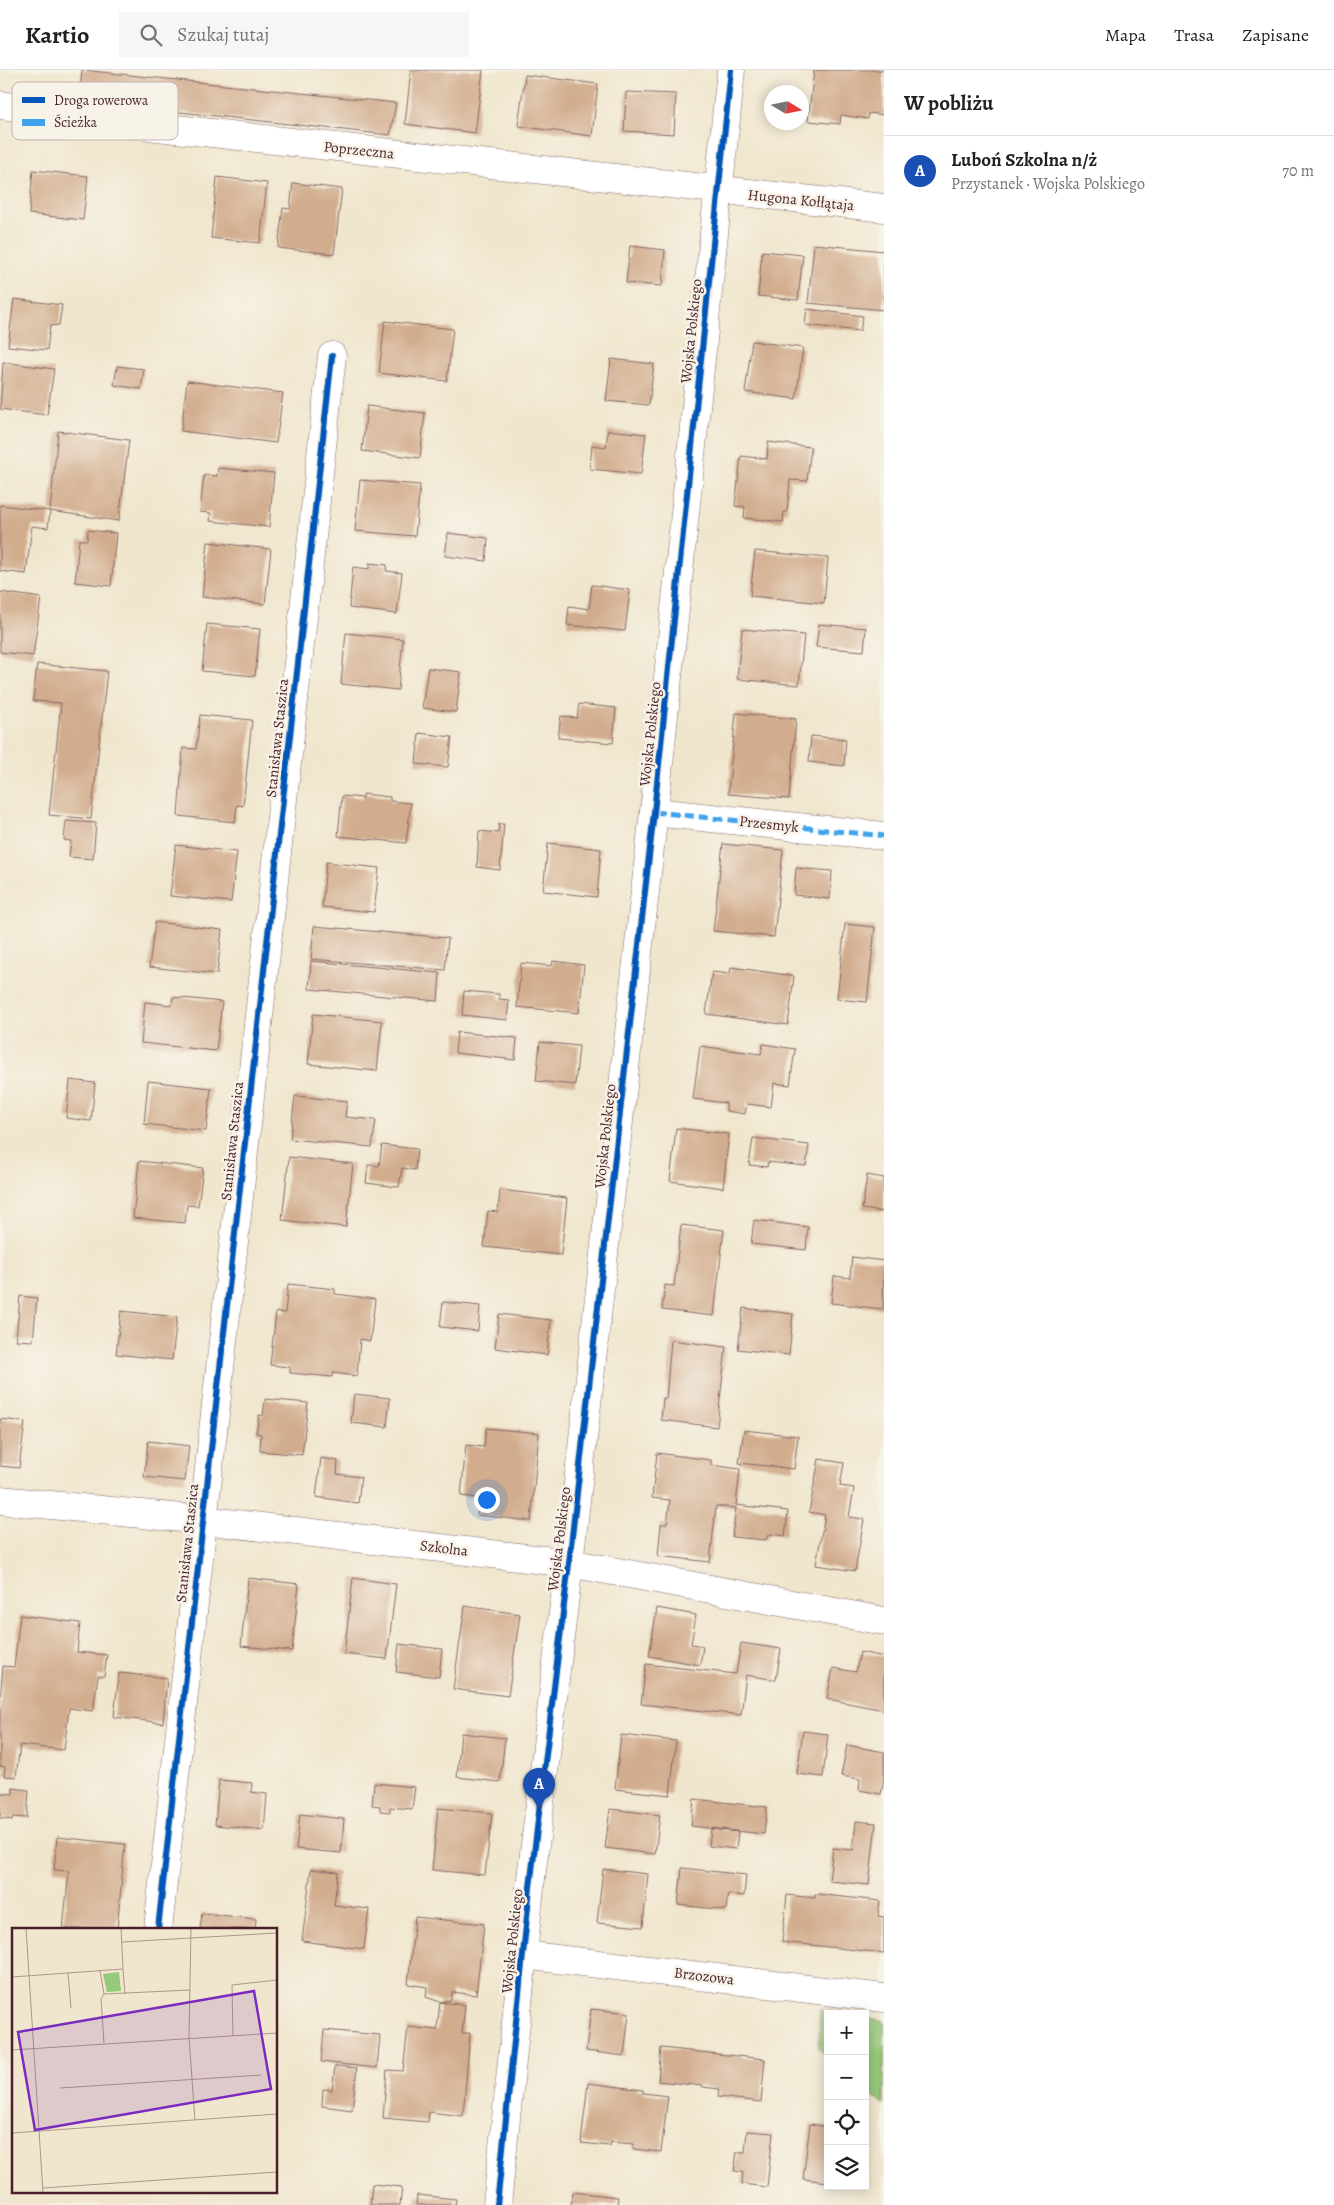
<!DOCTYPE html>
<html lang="pl">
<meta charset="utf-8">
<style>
:root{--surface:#fff;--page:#f6f6f6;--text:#202124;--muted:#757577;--line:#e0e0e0;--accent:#d1495b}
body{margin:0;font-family:Alegreya,serif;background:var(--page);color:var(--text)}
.controls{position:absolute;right:15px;bottom:15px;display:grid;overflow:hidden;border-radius:0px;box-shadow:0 2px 12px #0003}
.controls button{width:45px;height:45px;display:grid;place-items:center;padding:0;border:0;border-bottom:1px solid var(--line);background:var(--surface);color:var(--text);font:25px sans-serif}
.compass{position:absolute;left:764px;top:15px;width:45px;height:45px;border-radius:50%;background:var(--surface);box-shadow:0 2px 12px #0003;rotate:100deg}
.you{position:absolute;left:486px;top:1429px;width:18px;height:18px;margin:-12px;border:4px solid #fff;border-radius:50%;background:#1a73e8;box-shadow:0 0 0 8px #1a73e833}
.badge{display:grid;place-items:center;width:32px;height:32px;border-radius:50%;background:var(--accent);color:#fff;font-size:16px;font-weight:700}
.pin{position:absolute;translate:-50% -41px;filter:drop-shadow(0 1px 2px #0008)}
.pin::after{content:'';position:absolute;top:26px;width:18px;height:15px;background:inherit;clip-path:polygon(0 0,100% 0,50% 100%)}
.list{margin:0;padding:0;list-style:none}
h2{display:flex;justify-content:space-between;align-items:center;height:65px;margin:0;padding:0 20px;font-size:21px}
h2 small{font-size:16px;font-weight:400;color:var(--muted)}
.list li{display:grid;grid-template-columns:32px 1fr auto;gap:15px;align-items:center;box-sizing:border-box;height:70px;padding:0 20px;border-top:1px solid var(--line)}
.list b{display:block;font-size:19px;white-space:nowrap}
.list p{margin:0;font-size:16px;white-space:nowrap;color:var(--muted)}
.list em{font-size:16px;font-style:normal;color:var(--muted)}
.icon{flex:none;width:28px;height:28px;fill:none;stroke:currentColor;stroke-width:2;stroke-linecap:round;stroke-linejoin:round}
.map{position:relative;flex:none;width:884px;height:2135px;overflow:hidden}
header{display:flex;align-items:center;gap:30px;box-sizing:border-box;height:70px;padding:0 25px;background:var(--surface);border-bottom:1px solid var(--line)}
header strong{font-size:24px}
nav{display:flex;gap:28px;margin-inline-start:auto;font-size:18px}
.search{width:350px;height:45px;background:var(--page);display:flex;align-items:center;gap:12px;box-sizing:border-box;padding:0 18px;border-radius:0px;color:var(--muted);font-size:19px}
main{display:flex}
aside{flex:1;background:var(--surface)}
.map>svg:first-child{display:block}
.green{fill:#96c979;stroke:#707452}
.building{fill:#d1ac8d}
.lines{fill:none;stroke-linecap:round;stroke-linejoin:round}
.minor-casing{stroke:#846564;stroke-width:29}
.tertiary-casing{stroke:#846564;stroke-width:29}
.minor{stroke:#fff;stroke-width:28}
.tertiary{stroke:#fff;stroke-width:28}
.quiet{stroke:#40a2eb;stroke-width:5;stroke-dasharray:10 5;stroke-linecap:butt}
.cycleway-casing{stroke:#f7f3e8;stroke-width:9}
.cycleway{stroke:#0057b8;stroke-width:6}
.labels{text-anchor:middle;stroke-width:5;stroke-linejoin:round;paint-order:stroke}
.street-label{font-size:15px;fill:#4a1f2b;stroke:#f7f3e8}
.inset-road{fill:none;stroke:#ae968c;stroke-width:1}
.view{fill:#7b2cbf;fill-opacity:0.15;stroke:#7b2cbf;stroke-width:2.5}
.inset-edge{fill:none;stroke:#4a1f2b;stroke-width:2.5}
.key{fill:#f7f3e8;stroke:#c3b3af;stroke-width:1}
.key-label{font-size:14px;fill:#4a1f2b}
</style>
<header>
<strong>Kartio</strong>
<div class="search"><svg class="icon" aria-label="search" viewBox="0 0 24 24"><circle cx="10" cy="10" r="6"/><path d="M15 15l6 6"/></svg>Szukaj tutaj</div>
<nav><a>Mapa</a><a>Trasa</a><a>Zapisane</a></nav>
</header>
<main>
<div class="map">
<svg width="884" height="2135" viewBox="0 0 884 2135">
<rect width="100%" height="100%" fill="#f7f3e8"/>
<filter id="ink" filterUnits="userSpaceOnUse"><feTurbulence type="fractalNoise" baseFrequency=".02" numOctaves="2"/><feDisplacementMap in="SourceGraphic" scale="10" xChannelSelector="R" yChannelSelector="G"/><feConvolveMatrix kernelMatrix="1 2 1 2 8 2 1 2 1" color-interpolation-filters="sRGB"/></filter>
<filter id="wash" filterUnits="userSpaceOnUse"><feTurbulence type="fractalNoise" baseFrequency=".0096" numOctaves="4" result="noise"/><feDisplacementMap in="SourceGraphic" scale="20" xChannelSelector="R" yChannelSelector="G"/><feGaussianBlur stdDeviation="1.12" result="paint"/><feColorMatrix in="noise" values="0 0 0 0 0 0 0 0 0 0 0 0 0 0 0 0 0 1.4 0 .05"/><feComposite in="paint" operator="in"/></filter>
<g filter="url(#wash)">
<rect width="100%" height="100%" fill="#f0e6cd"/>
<g class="green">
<path d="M820,1940l26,4h-18v43l-9,-8z"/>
<path d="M865,1947l19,4v84l-19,-16z"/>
</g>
<g id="blocks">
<g class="building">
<path d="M82,0l314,33 -6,32 -311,-34z"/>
<path d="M411,0h72l-8,63 -70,-9z"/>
<path d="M814,0h70v45l-15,-2 -1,6 -27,-4 -1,9 -32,-3z"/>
<path d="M525,5l73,9 -6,52 -74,-10z"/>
<path d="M626,22l50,2 -2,40 -50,-3z"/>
<path d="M33,100l55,6 -5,44 -54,-6z"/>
<path d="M217,107l50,6 -7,60 -49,-5z"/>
<path d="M293,113l49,6 -8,65 -56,-6 5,-40 7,1z"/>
<path d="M814,174l70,7v59l-76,-7z"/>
<path d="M630,176l35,4 -3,36 -36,-3z"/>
<path d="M762,181l41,4 -5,45 -40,-4z"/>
<path d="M14,229l48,6 -3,20 -9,1 -3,24 -39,-4z"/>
<path d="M807,239l56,7 -3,15 -55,-6z"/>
<path d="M385,251l68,8 -6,52 -68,-8z"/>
<path d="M752,271l51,7 -7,51 -51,-7z"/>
<path d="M611,289l43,5 -5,41 -43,-4z"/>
<path d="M3,292l51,7 -7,46 -47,-6z"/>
<path d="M117,296l27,3 -3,20 -27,-4z"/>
<path d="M187,311l96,12 -7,50 -95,-12z"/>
<path d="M367,336l58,7 -5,45 -58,-7z"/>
<path d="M608,360l38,4 -5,40 -51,-5 2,-24 14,2z"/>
<path d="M58,361l71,9 -10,81 -69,-10z"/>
<path d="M768,372l43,5 -4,34 -17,-1 -3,32h-3l-1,10 -39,-4 1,-11 -10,-1 6,-50 26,3z"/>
<path d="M218,398l56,5 -5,54 -59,-6 1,-8 -11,-1 4,-37 13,1z"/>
<path d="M360,410l60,5 -5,51 -60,-5z"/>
<path d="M0,435l50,6 -2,17 -16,-2 -6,48 -26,-3z"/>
<path d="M88,460l28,3 -5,53 -36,-4 4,-42h8z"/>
<path d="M448,463l40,5 -2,23 -41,-5z"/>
<path d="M208,472l63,7 -6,55 -63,-7z"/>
<path d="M755,481l73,7 -4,45 -74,-7z"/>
<path d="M369,493l18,2 -1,6 16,2 -5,41 -48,-6 4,-41 16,2z"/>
<path d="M592,515l38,5 -5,41 -58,-6 2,-19 20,3z"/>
<path d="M0,522l41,6 -8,58 -33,-4z"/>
<path d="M207,554l53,5 -5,47 -53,-5z"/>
<path d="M819,554l47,4 -2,23 -48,-4z"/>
<path d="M742,559l62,6 -5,50 -62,-6z"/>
<path d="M346,563l57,6 -5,51 -57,-6z"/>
<path d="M37,594l70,7 -16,148 -42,-4 12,-112 -28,-2z"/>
<path d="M428,598l33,4 -5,40 -34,-4z"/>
<path d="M579,634l37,4 -3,35 -55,-5 3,-22 16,2z"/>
<path d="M736,643l60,6 -7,80 -61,-5z"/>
<path d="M200,645l52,5 -9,86 -6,-1 -2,17 -57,-6 5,-68 13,1z"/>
<path d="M419,663l33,4 -4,30 -32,-3z"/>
<path d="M811,666l35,3 -2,27 -35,-4z"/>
<path d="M363,724l27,3v4l21,2 -5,40 -68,-7 4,-40 21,2z"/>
<path d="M66,751l30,2 -3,36 -24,-2 2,-16 -7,-1z"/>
<path d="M499,754h5l-4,46 -23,-3 2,-36 19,2z"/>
<path d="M548,773l53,6 -4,48 -54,-6z"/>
<path d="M723,774l60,6 -9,87 -61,-6z"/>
<path d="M176,775l61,7 -6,50 -61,-6z"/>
<path d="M326,792l53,6 -5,44 -52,-5z"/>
<path d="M796,798l36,3 -2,28 -36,-4z"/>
<path d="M155,852l67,8 -5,44 -68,-7z"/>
<path d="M845,854l30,3 -8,75 -30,-3z"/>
<path d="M314,856l134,12 -3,32 -134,-11z"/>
<path d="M311,891l129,12 -2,28 -129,-12z"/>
<path d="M553,891l31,4 -5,48 -62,-6 4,-44 31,3z"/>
<path d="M731,897l63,9 -6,49 -82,-11 6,-42 18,2z"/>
<path d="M464,921l35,3v5l10,1 -2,20 -45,-5z"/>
<path d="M173,927l49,5 -6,49 -75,-8 4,-41 27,3z"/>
<path d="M313,944l69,7 -5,50 -69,-7z"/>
<path d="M457,962l60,6 -2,22 -60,-7z"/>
<path d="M540,972l39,4 -4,39 -39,-4z"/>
<path d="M763,974l32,5 -5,36 -16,-2 -3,24 -24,-3 -2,10 -19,-3v-8l-33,-4 7,-53 61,8z"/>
<path d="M70,1010l25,3 -4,38 -25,-3z"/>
<path d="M148,1011l63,7 -5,43 -62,-7z"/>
<path d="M295,1026l52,5 -2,16 31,3 -4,27 -82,-8z"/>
<path d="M676,1058l53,6 -6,54 -53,-7z"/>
<path d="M753,1068l56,7 -3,21 -38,-4 -1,5 -18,-2z"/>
<path d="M382,1075l35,4 -2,21 -13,-2 -3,19 -33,-4 2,-18 11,1z"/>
<path d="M289,1087l64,7 -7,63 -64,-7z"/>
<path d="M139,1091l64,7 -5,38 -11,-1 -2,18 -52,-5z"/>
<path d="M867,1105l17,3v34l-22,-3z"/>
<path d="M500,1120l67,8 -6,57 -77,-8 4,-36 10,1z"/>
<path d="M754,1150l54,7 -2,23 -55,-6z"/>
<path d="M681,1155l43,5 -10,86 -52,-6 3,-25 9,1z"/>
<path d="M852,1187l32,4 -1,48 -52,-6 3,-27 16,2z"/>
<path d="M288,1214l47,5v5l40,5 -5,42 -10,-2 -3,37 -24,-3 -1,4 -42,-4v-6l-20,-2 6,-53 9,1z"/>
<path d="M20,1226l17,2 -4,43 -17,-1z"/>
<path d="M443,1232l37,4 -2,25 -38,-4z"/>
<path d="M743,1238l50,6 -4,41 -51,-6z"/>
<path d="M121,1241l56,6 -5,43 -56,-6z"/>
<path d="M499,1244l52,6 -4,35 -52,-7z"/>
<path d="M671,1270l55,7 -9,80 -56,-7 2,-22 3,1z"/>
<path d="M354,1324l36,4 -3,29 -36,-4z"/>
<path d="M265,1329l43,4 -6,52 -42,-4 1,-17 -5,-1 3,-18 4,1z"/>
<path d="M0,1349l25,3 -6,46 -19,-2z"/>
<path d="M486,1358l53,5 -8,88 -54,-6 2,-17 -18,-2 5,-51 18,2z"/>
<path d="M744,1360l54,6 -4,33 -55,-6z"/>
<path d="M148,1371l41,5 -4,35 -41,-4z"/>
<path d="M657,1383l54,7v5l29,4 -4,36 52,6 -3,25 -15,-2 -5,6 -33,-3 4,-29 -20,-2 -6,56 -52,-6 3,-32h6l3,-24 -18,-2z"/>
<path d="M321,1388l17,3 -1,13 24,3 -3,26 -42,-6z"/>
<path d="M819,1389l25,4 -4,23 14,2 -5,29 15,2 -9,52 -39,-6 9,-50 -16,-3z"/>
<path d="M248,1508l51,6 -7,67 -51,-5z"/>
<path d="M353,1508l43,6 -9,75 -43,-5z"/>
<path d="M465,1536l55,8 -12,82 -55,-7z"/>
<path d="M657,1538l39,7 -5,29 12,2 -3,19 -51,-9z"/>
<path d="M20,1545l60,8 -3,29 30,3 -3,21h-6l-5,35 -24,-3 -5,42 -44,-5 -4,32 -12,-1 1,-9 -5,-1v-65l3,-35 11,1z"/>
<path d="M741,1573l40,6 -5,31 -30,-5 -5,40 -100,-11 5,-40 90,10z"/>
<path d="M399,1574l43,5 -3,28 -43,-5z"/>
<path d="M860,1582l24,5v53l-57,-11 6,-31 23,4z"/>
<path d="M119,1603l48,5 -4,45 -49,-6z"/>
<path d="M803,1661l25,3 -5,43 -26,-3z"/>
<path d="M461,1663l44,5 -5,44 -43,-5z"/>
<path d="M621,1665l55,6 -6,54 -55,-6z"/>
<path d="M847,1675l37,7v28l-3,14 -22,-4 1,-11 -19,-3z"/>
<path d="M219,1710l33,3 -1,9 16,2 -3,36 -49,-5z"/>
<path d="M374,1713l41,4 -3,22 -22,-2v5l-10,-1v-5l-8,-1z"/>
<path d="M13,1718l16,2 -2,28 -14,-1 -1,3 -12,-2v-25l13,1z"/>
<path d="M694,1729l73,8 -3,27 -73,-8z"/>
<path d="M438,1738l54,5 -7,62 -53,-5z"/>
<path d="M610,1739l50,6 -5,39 -50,-6z"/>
<path d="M300,1744l44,5 -3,34 -45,-4z"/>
<path d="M856,1751l20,2 -7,62 -40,-4 4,-33 20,2z"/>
<path d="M711,1759l27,3 -2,17 -27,-3z"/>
<path d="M57,1767l68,7 -8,85h-54l6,-58 -15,-1z"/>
<path d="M682,1798l64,7 -2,21 -16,-2 -2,16 -48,-5z"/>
<path d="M311,1799l27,3 -4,33 35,4 -5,40 -62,-8z"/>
<path d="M603,1799l45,5 -5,53 -46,-4z"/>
<path d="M815,1824l65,7 -2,15 6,1v36l-102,-11 5,-47 28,3z"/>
<path d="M202,1843l54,6 -1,10h-55z"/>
<path d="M415,1847l69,7 -8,71 -24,-3 -1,8 -11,2 25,3 -3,28h8l-7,83 -34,-4 -1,10 -45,-4 4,-48 16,1 5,-44 29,3 3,-28 -14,-5 1,-10 -19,-3z"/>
<path d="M591,1939l38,4 -5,43 -38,-5z"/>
<path d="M324,1960l56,5 -3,33 -56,-6z"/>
<path d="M661,1978l104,11 -4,43 -43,-5 1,-8 -16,-2v-1l-45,-5z"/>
<path d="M335,1996l22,2 -5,42 -30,-4 1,-17 9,1z"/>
<path d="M588,2013l55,7v3l25,3 -7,56 -28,-3 1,-5 -23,-2 -1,4 -29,-3z"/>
<path d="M810,2054l18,3v55l-25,-3z"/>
<path d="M747,2061l26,2 -6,54 -25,-3 1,-12 -9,-1 3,-19h8z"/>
<path d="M372,2114l30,3 -2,18h-30z"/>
<path d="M573,2122l45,5 -1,8h-46z"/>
<path d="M417,2125l39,4 -1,6h-39z"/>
</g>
</g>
</g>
<g filter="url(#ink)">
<use href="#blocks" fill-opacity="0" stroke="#846564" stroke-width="1"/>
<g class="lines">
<defs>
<g id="minor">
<path d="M0,35l149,21 735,82"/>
<path d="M654,742l230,24"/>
<path d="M0,1430l202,20 367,43 315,58"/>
<path d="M158,1859l174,-1573"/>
<path d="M523,1885l361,43"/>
</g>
<path id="tertiary" d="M497,2135l33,-318 39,-324 85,-751 77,-742"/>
</defs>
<use href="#minor" class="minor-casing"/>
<use href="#tertiary" class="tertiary-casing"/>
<use href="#minor" class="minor"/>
<use href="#tertiary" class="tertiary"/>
<path class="quiet" d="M654,742l230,24"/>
<defs>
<g id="cycleway">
<path d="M158,1859l174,-1573"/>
<path d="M497,2135l33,-318 39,-324 85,-751 77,-742"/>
</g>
</defs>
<use href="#cycleway" class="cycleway-casing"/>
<use href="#cycleway" class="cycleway"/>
</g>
</g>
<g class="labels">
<g class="street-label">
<text transform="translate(359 80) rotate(6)" y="5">Poprzeczna</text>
<text transform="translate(801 130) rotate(6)" y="5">Hugona Kołłątaja</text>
<text transform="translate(691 261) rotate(-84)" y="5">Wojska Polskiego</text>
<text transform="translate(650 664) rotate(-84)" y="5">Wojska Polskiego</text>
<text transform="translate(277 668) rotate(-84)" y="5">Stanisława Staszica</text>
<text transform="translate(769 754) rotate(6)" y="5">Przesmyk</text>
<text transform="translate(605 1066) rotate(-84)" y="5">Wojska Polskiego</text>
<text transform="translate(232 1071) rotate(-84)" y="5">Stanisława Staszica</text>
<text transform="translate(559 1469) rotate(-83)" y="5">Wojska Polskiego</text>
<text transform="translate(187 1473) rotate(-84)" y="5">Stanisława Staszica</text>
<text transform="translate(444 1478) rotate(7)" y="5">Szkolna</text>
<text transform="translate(512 1871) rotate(-84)" y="5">Wojska Polskiego</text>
<text transform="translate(704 1906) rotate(7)" y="5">Brzozowa</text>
</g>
</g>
<g transform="translate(12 1858)">
<rect width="265" height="265" fill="#f0e6cd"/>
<path d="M107,44l2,19 -14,1 -4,-18z" fill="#96c979"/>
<path class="inset-road" d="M14,0l17,265M109,0l2,41M179,0l-2,110 6,82M110,14l155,-9M88,43l4,23M56,45l3,35M0,49l111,-8 2,25M92,66l86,-4M92,66l-3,5 3,44M221,108l-1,-51 45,-5M0,122l265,-17M48,160l201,-13M0,205l265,-19M31,260l234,-16"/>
<path class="view" d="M242,63l17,98 -236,41 -17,-98z"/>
<rect width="265" height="265" class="inset-edge"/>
</g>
<rect x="12" y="12" width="166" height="58" rx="8" class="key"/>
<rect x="22" y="27" width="23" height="6" fill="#0057b8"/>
<rect x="22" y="49" width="23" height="7" fill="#40a2eb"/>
<g class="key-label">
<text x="54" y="35">Droga rowerowa</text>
<text x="54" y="57">Ścieżka</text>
</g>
</svg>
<div class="controls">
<button>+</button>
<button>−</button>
<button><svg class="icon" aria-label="locate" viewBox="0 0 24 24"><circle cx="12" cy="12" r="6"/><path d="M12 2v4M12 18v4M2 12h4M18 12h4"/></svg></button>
<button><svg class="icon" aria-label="layers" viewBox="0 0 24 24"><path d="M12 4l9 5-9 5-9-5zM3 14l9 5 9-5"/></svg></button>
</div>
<svg class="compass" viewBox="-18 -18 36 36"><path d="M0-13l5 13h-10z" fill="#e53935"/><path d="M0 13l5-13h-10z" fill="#757577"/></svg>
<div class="you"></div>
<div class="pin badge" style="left:539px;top:1739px;background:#1a4fb4">A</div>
</div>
<aside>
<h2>W pobliżu<small></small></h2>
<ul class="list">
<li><span class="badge" style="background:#1a4fb4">A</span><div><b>Luboń Szkolna n/ż</b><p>Przystanek · Wojska Polskiego</p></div><em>70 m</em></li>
</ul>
</aside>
</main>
